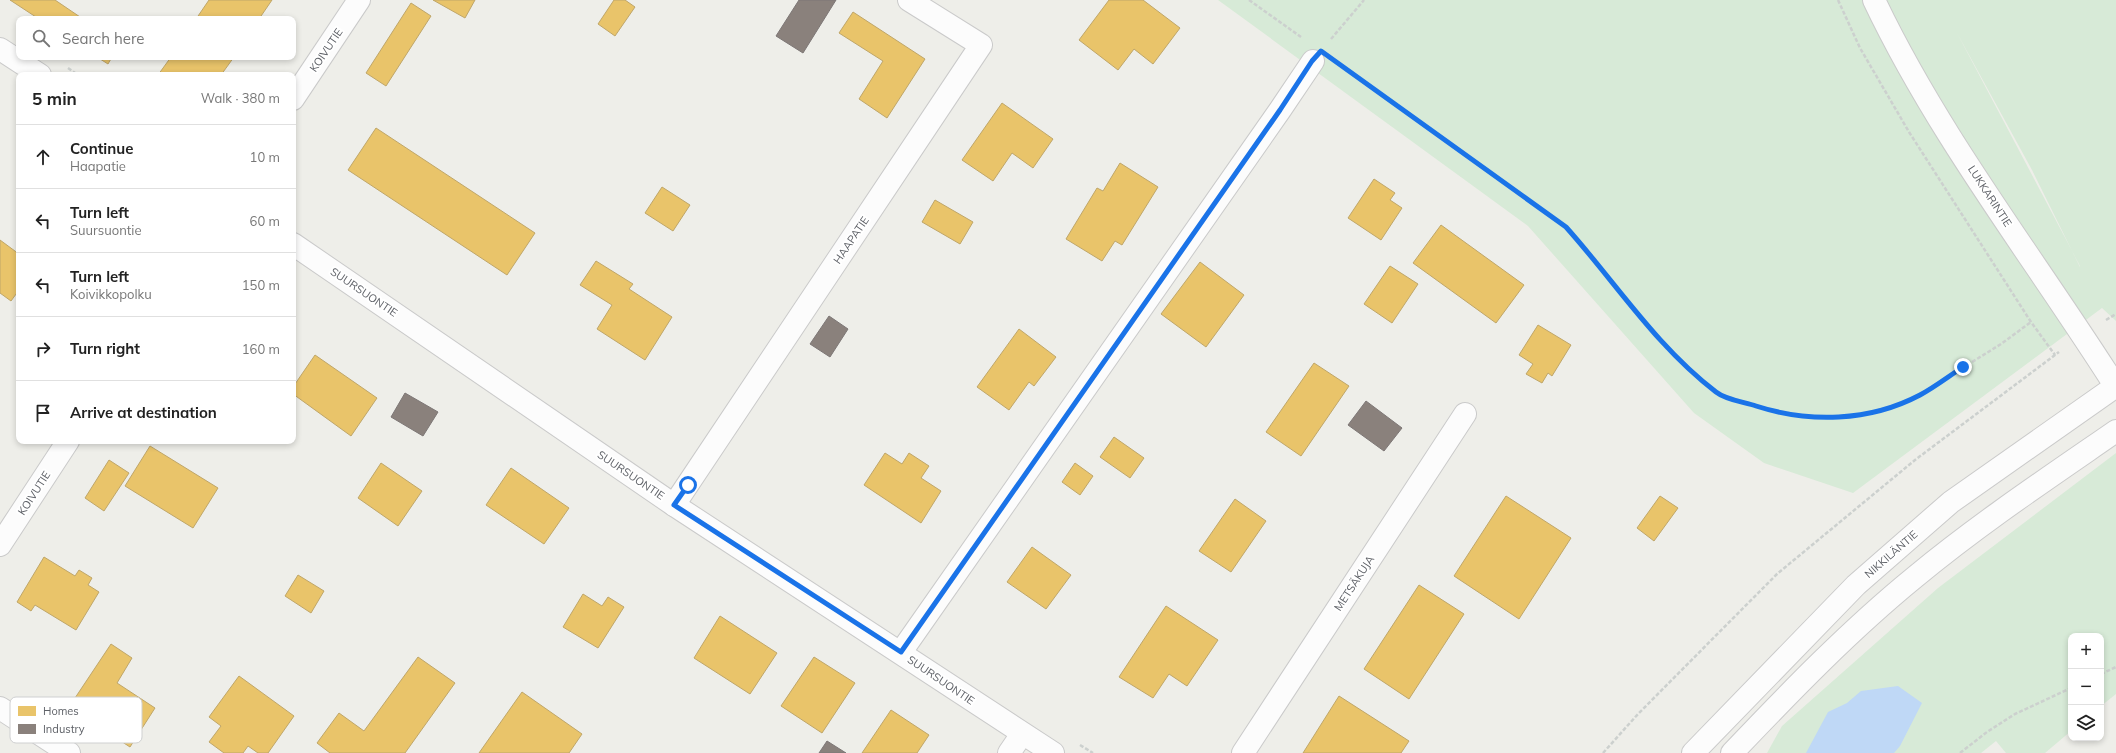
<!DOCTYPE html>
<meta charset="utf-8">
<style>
:root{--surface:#fff;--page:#f6f6f6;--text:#222;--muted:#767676;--line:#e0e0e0}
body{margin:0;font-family:Mulish,sans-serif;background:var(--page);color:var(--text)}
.controls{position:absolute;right:12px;bottom:12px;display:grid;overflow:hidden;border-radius:8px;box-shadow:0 2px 6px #0003}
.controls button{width:36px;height:36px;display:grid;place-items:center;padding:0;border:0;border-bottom:1px solid var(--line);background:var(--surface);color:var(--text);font:20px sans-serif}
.stop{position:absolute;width:12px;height:12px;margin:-9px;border:3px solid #1a73e8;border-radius:50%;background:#fff}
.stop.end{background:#1a73e8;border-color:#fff;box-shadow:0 1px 4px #0008}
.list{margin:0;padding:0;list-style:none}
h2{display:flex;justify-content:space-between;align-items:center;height:52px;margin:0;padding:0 16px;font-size:17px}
h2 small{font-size:13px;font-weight:400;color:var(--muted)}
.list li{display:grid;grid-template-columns:26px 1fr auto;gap:12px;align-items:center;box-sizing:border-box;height:64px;padding:0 16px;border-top:1px solid var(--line)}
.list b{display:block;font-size:15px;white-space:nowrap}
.list p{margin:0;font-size:13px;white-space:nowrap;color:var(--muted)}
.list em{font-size:13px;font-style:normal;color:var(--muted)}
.icon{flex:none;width:22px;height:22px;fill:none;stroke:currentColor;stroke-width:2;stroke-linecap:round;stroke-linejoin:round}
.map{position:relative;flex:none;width:2116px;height:753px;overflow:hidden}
.search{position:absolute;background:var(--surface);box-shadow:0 2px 6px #0003;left:16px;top:16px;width:280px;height:44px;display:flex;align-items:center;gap:10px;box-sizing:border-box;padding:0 14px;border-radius:8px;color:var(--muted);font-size:15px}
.panel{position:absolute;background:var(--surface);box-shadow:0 2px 6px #0003;left:16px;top:72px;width:280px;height:372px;border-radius:8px}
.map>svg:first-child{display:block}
.green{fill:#d7ead7;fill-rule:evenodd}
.water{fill:#bfd8f6}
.homes{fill:#e9c46a;stroke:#bfa669}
.industry{fill:#8a817c;stroke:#7d7776}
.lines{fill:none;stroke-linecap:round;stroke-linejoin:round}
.minor-casing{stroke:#cacaca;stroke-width:24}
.tertiary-casing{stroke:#cacaca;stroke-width:24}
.path{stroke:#ccd0ce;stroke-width:2.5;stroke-dasharray:4 2;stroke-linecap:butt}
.minor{stroke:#fcfcfc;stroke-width:22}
.tertiary{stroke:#fcfcfc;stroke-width:22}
.route{stroke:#1a73e8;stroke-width:5}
.labels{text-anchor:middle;stroke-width:4;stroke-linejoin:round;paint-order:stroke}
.street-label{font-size:11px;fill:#5e6167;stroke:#fff}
.key{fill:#fff;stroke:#cfd0d1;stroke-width:1}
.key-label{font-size:11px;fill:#5e6167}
</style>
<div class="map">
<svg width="2116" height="753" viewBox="0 0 2116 753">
<rect width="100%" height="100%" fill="#eeeee9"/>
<g class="green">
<path d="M1218,0h898v321l-14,-13 -249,185 -89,-30 -70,-50 -166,-187zM1957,33l75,137 48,97v-1z"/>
<path d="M2116,453v241l-15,12v-70h-30v95l-26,22h-39l-10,-12 -15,12h-214l15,-27 156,-138z"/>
</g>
<path class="water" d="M1898,686l24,17 -22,43 -6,7h-88l22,-41 19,-9 14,-12z"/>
<g class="homes">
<path d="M10,0h45l28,19h-44z"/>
<path d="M209,0h63l-13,19h-63z"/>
<path d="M433,0h42l-10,18z"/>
<path d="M614,0h11l10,7 -20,29 -17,-12z"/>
<path d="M1109,0h34l37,28 -27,36 -19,-15 -16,21 -39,-30z"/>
<path d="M411,3l20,13 -45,70 -20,-13z"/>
<path d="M853,12l72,47 -38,59 -28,-19 24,-38 -44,-28z"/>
<path d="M97,57h15l-4,7z"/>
<path d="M171,57h63l-13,18h-63z"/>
<path d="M1002,103l51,36 -20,29 -21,-15 -19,28 -31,-21z"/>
<path d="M376,128l159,105 -28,42 -159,-105z"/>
<path d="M1120,163l38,24 -36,58 -7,-4 -13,20 -36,-22 31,-51 6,3z"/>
<path d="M1374,179l21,14 -5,7 12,8 -21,32 -33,-22z"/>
<path d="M662,187l28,18 -17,26 -28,-18z"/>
<path d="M935,200l38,22 -13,22 -38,-22z"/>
<path d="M1441,225l83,60 -28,38 -83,-60z"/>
<path d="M0,240l19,14v36l-8,11 -11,-8z"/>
<path d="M596,261l37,23 -4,5 43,28 -27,43 -48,-31 15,-24 -32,-20z"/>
<path d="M1200,262l44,33 -38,52 -45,-33z"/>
<path d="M1390,266l28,18 -26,39 -28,-19z"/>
<path d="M1538,325l33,20 -19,31 -4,-3 -6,10 -16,-9 7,-10 -14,-9z"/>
<path d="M1019,329l37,28 -22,29 -5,-4 -20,28 -32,-23z"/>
<path d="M315,355l62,43 -26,38 -58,-42v-7z"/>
<path d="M1314,363l35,23 -48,70 -35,-24z"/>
<path d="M1114,437l30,21 -14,20 -30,-21z"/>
<path d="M150,446l68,42 -25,40 -68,-42z"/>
<path d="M885,453l17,11 7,-11 20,13 -8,12 20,13 -20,32 -57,-38z"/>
<path d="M109,460l20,13 -25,38 -19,-13z"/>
<path d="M381,463l41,28 -24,35 -40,-28z"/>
<path d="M1075,463l18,13 -13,19 -18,-13z"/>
<path d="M511,468l58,40 -25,36 -58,-39z"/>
<path d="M1506,496l65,42 -52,81 -65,-43z"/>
<path d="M1660,496l18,12 -24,33 -17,-13z"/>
<path d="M1235,499l31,22 -35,51 -32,-21z"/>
<path d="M1032,547l39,28 -25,34 -39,-27z"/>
<path d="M44,557l31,19 4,-6 13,8 -4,7 11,7 -23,38 -41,-25 -4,6 -14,-9z"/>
<path d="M298,575l26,16 -13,22 -26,-17z"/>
<path d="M1419,585l45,29 -55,85 -45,-30z"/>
<path d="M583,594l19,12 6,-9 16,10 -26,41 -35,-21z"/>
<path d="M1166,606l52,34 -31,46 -18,-12 -16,24 -34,-21z"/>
<path d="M720,616l57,37 -27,41 -56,-36z"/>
<path d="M111,644l21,14 -15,25 38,25 -25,39 -61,-40z"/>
<path d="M418,657l37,26 -50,70h-75l-13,-10 22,-30 25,18z"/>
<path d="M814,657l41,26 -33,50 -41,-27z"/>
<path d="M239,676l55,40 -26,37h-10l-10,-7 -5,7h-19l-15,-11 12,-16 -12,-9z"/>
<path d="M522,692l60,42 -13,19h-90z"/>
<path d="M1339,696l70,45 -8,12h-98z"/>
<path d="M891,710l38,25 -12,18h-55z"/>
</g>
<g class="industry">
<path d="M799,0h37l-33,53 -27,-17z"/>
<path d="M829,316l19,13 -18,28 -20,-13z"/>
<path d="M405,393l33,19 -15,24 -32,-19z"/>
<path d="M1366,401l36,27 -18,23 -36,-26z"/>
<path d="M827,741l19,12h-27z"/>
</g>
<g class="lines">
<defs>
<g id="minor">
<path d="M1874,0c65,137 161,259 242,387"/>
<path d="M0,49l40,26"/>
<path d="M293,99l66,-99"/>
<path d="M293,244l381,261 379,248"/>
<path d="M674,505l307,-460 -72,-45"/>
<path d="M0,545l68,-104"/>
<path d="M901,652l379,-542 33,-49"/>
<path d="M0,708l69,45"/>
<path d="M1009,753l13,-19"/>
<path d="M1243,753l222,-339"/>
</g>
<g id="tertiary">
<path d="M1693,753l163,-168 95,-83 165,-116"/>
<path d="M1732,753c59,-62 118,-123 183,-176 64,-53 133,-99 201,-146"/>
</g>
</defs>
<use href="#minor" class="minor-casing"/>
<use href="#tertiary" class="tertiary-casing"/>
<g class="path">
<path d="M1249,0l52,37"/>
<path d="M1838,0l22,48 49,84 122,190 24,33"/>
<path d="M1331,39l33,-39"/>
<path d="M1341,65l225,162 29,32 33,45 38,44 51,45 49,16 51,9 41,-2 38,-11 23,-10 82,-51 30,-22"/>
<path d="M68,68l10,7"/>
<path d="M2106,320l10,-6"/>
<path d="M2101,674l15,-7"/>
<path d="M1080,745l13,8"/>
<path d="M1603,753l35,-39 139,-140 138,-114 144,-108"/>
<path d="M1960,753l27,-21 28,-18 56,-26"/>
</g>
<use href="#minor" class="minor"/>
<use href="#tertiary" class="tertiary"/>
</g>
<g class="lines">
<path class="route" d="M688,485l-14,20 227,147 379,-542 32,-49 9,-10 245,176c50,56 90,119 150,165 10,8 28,10 40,14 53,17 113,16 164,-11 15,-8 29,-19 43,-28"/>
</g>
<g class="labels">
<g class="street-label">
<text transform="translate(326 50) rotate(-56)" y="4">KOIVUTIE</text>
<text transform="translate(1990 196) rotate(57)" y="4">LUKKARINTIE</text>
<text transform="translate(851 240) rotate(-56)" y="4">HAAPATIE</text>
<text transform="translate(364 292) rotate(34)" y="4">SUURSUONTIE</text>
<text transform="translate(631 475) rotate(34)" y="4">SUURSUONTIE</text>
<text transform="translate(34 493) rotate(-57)" y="4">KOIVUTIE</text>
<text transform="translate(1891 554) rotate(-41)" y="4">NIKKILÄNTIE</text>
<text transform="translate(1354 583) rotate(-57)" y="4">METSÄKUJA</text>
<text transform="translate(941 680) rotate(34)" y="4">SUURSUONTIE</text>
</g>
</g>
<rect x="10" y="697" width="132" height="46" rx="6" class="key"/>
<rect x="18" y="706" width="18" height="10" fill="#e9c46a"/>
<rect x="18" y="724" width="18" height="10" fill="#8a817c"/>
<g class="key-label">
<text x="43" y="715">Homes</text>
<text x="43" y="733">Industry</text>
</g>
</svg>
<div class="controls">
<button>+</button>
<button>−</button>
<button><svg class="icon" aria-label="layers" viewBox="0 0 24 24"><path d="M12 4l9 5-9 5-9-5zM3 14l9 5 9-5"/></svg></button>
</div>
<div class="stop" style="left:688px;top:485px"></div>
<div class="stop end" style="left:1963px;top:367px"></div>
<div class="search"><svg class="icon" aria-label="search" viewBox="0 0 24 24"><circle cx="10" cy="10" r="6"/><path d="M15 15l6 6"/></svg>Search here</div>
<section class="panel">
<h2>5 min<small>Walk · 380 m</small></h2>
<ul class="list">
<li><svg class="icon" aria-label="ahead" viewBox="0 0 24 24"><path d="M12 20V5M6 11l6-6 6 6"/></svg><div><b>Continue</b><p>Haapatie</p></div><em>10 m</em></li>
<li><svg class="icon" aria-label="left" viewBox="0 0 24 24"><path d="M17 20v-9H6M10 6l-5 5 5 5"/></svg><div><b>Turn left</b><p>Suursuontie</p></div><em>60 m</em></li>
<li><svg class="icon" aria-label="left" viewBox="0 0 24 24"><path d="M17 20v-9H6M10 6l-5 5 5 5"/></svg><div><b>Turn left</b><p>Koivikkopolku</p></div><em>150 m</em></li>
<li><svg class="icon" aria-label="right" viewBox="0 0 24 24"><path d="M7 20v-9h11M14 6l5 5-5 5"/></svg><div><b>Turn right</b></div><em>160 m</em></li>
<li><svg class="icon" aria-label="arrive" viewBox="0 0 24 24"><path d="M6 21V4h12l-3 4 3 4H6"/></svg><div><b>Arrive at destination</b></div></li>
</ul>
</section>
</div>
